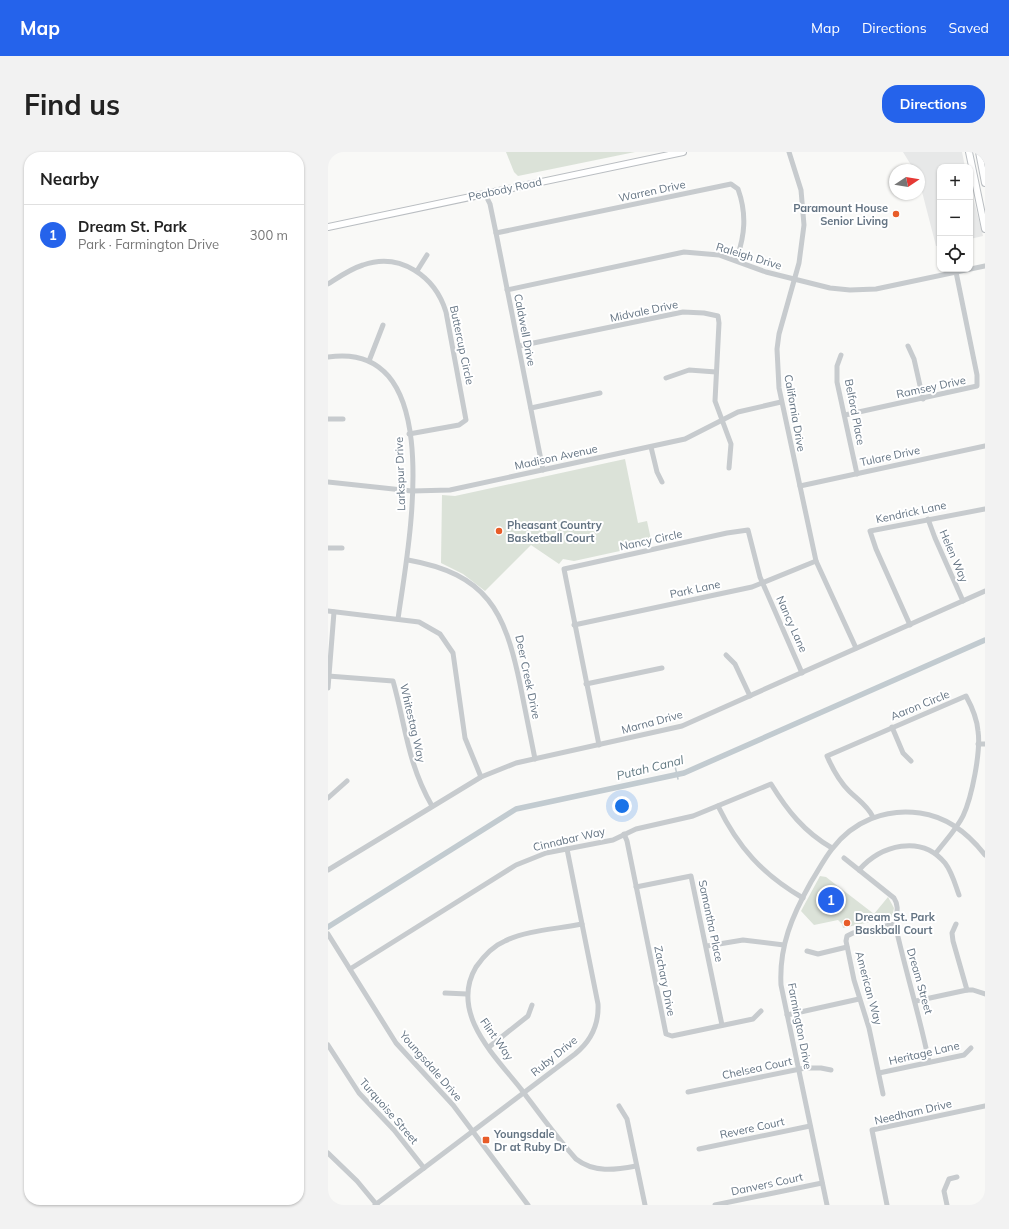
<!DOCTYPE html>
<meta charset="utf-8">
<style>
:root{--surface:#fff;--page:#f2f2f2;--text:#222;--muted:#767676;--line:#e0e0e0;--accent:#2563eb}
body{margin:0;font-family:Mulish,sans-serif;background:var(--page);color:var(--text)}
.controls{position:absolute;right:12px;top:12px;display:grid;overflow:hidden;border-radius:8px;box-shadow:0 1px 3px #0004}
.controls button{width:36px;height:36px;display:grid;place-items:center;padding:0;border:0;border-bottom:1px solid var(--line);background:var(--surface);color:var(--text);font:20px sans-serif}
.compass{position:absolute;left:561px;top:12px;width:36px;height:36px;border-radius:50%;background:var(--surface);box-shadow:0 1px 3px #0004;rotate:78deg}
.you{position:absolute;left:294px;top:654px;width:14px;height:14px;margin:-10px;border:3px solid #fff;border-radius:50%;background:#1a73e8;box-shadow:0 0 0 6px #1a73e833}
.badge{display:grid;place-items:center;width:26px;height:26px;border-radius:50%;background:var(--accent);color:#fff;font-size:13px;font-weight:700}
.pin{position:absolute;translate:-50% -50%;border:2px solid #fff;box-shadow:0 1px 4px #0006}
.list{margin:0;padding:0;list-style:none}
h2{display:flex;justify-content:space-between;align-items:center;height:52px;margin:0;padding:0 16px;font-size:17px}
h2 small{font-size:13px;font-weight:400;color:var(--muted)}
.list li{display:grid;grid-template-columns:26px 1fr auto;gap:12px;align-items:center;box-sizing:border-box;height:60px;padding:0 16px;border-top:1px solid var(--line)}
.list b{display:block;font-size:15px;white-space:nowrap}
.list p{margin:0;font-size:13px;white-space:nowrap;color:var(--muted)}
.list em{font-size:13px;font-style:normal;color:var(--muted)}
.icon{flex:none;width:22px;height:22px;fill:none;stroke:currentColor;stroke-width:2;stroke-linecap:round;stroke-linejoin:round}
.map{position:relative;flex:none;width:657px;height:1053px;overflow:hidden;border-radius:16px}
header{display:flex;align-items:center;gap:24px;box-sizing:border-box;height:56px;padding:0 20px;background:var(--accent);color:#fff}
header strong{font-size:19px}
nav{display:flex;gap:22px;margin-inline-start:auto;font-size:14px}
.intro{display:flex;align-items:center;justify-content:space-between;box-sizing:border-box;height:96px;padding:0 24px}
h1{margin:0;font-size:28px}
.button{padding:10px 18px;border-radius:16px;background:var(--accent);color:#fff;font-size:14px;font-weight:700}
main{display:flex;gap:24px;padding:0 24px}
aside{flex:1;background:var(--surface);border-radius:16px;box-shadow:0 1px 3px #0004}
.map>svg:first-child{display:block}
.built{fill:#e7e8e8}
.green{fill:#dbe2d8}
.lines{fill:none;stroke-linecap:round;stroke-linejoin:round}
.stream{stroke:#c2cbd0;stroke-width:1.5}
.canal{stroke:#c2cbd0;stroke-width:5.5}
.major-casing{stroke:#babec2;stroke-width:8}
.minor{stroke:#c7cbce;stroke-width:5}
.major{stroke:#fff;stroke-width:6}
.poi-dot{fill:#e85c28;stroke:#fff;stroke-width:1.5}
.labels{text-anchor:middle;stroke-width:4;stroke-linejoin:round;paint-order:stroke}
.street-label{font-size:11px;fill:#647483;stroke:#fff}
.poi-label{font-size:11px;font-weight:bold;fill:#647483;stroke:#fff;text-anchor:start}
.water-label{font-size:12px;font-style:italic;fill:#637a83;stroke:#fff}
</style>
<header>
<strong>Map</strong>
<nav><a>Map</a><a>Directions</a><a>Saved</a></nav>
</header>
<div class="intro"><h1>Find us</h1><a class="button">Directions</a></div>
<main>
<aside>
<h2>Nearby<small></small></h2>
<ul class="list">
<li><span class="badge">1</span><div><b>Dream St. Park</b><p>Park · Farmington Drive</p></div><em>300 m</em></li>
</ul>
</aside>
<div class="map">
<svg width="657" height="1053" viewBox="0 0 657 1053">
<rect width="100%" height="100%" fill="#f9f9f7"/>
<g class="built">
<path d="M575,0h59l3,15h-25v79h-4l-17,-66v-10h-5z"/>
<path d="M642,33l13,51 -13,3z"/>
</g>
<g class="green">
<path d="M178,0h129l-117,24 -4,-4z"/>
<path d="M297,307l13,64 9,-2 5,23 -78,17 -11,-2 -4,5 -28,-19 -46,46 -22,-17 -22,-11 1,-68 13,1z"/>
<path d="M492,724l6,1 48,37 14,-17 6,11 -2,9 -49,11 -1,-4 -4,-4 -24,5 -13,-14z"/>
</g>
<g class="lines">
<path class="stream" d="M347,614l3,13"/>
<path class="canal" d="M0,775l188,-118 168,-36 301,-133"/>
<defs>
<g id="major">
<path d="M641,0l16,77"/>
<path d="M651,0l6,31"/>
<path d="M0,75l355,-75"/>
</g>
</defs>
<use href="#major" class="major-casing"/>
<g class="minor">
<path d="M461,0l12,38 3,35 -5,38 -20,71 -2,15 2,39 37,173 40,87"/>
<path d="M157,42l5,10 6,29 47,237"/>
<path d="M168,81l235,-49 7,5c9,25 7,47 -2,71"/>
<path d="M89,119l10,-16"/>
<path d="M0,132c11,-7 22,-15 35,-19 37,-13 72,11 83,47l20,108 -7,5 -50,9"/>
<path d="M179,138l177,-38 35,3 47,17 64,16 20,2 26,-1 109,-23"/>
<path d="M191,194l164,-34 21,1 14,3 1,7 -4,78 16,43 -2,24"/>
<path d="M580,194l6,13 9,40"/>
<path d="M513,203l-4,11v16l20,92"/>
<path d="M0,205c123,-18 79,195 70,262"/>
<path d="M41,209l14,-36"/>
<path d="M338,226l23,-8 27,2"/>
<path d="M203,256l69,-15"/>
<path d="M517,263l132,-29v-11l-21,-103"/>
<path d="M0,267h15"/>
<path d="M323,295l6,25 5,10"/>
<path d="M0,330l84,9 38,-1 235,-51 53,-27 43,-10"/>
<path d="M472,334l185,-40"/>
<path d="M600,367l7,19 28,63"/>
<path d="M0,396h14"/>
<path d="M80,408c79,14 97,51 112,124 5,25 10,50 15,75"/>
<path d="M0,459l91,11 21,12 13,19 12,85 16,39"/>
<path d="M246,473l178,-38 64,-26"/>
<path d="M582,473l-34,-76 -6,-18 115,-22"/>
<path d="M398,503l9,9 15,32"/>
<path d="M0,524l65,5c13,46 14,81 39,125"/>
<path d="M258,532l76,-16"/>
<path d="M0,536l6,-76"/>
<path d="M564,575l11,26 8,8"/>
<path d="M650,592h7"/>
<path d="M271,593l-35,-176 163,-36 21,-3 12,47 42,96"/>
<path d="M0,646l19,-17"/>
<path d="M390,654c20,41 44,68 85,92"/>
<path d="M545,665c-6,-12 -15,-17 -24,-26 -10,-10 -16,-21 -22,-35l139,-60c6,11 11,23 12,35 3,20 -6,66 -15,85 -7,14 -18,25 -27,37"/>
<path d="M296,682l3,7 39,193 6,2 81,-17 8,-8"/>
<path d="M516,706l50,40c7,11 0,19 2,30 10,45 24,89 33,134"/>
<path d="M0,718l153,-93 35,-14 166,-37 303,-135"/>
<path d="M531,718c22,-25 62,-36 86,-7 7,9 10,21 14,32"/>
<path d="M308,735l55,-11 31,149"/>
<path d="M254,772c-24,5 -55,6 -77,17 -12,5 -22,16 -29,26 -27,46 19,89 45,122 18,24 35,48 55,70 18,14 39,11 60,7"/>
<path d="M628,772l-4,9 1,8 14,49"/>
<path d="M0,782l68,109 57,62 75,100"/>
<path d="M379,794l36,-6 41,5"/>
<path d="M479,799l11,3 29,-7"/>
<path d="M22,817l166,-104 30,-12 67,-13 23,-11 57,-13 78,-32c16,26 33,48 61,64"/>
<path d="M117,841l22,1"/>
<path d="M588,849l51,-11h6l12,4"/>
<path d="M459,863l72,-16"/>
<path d="M0,893l31,48 35,37 30,38"/>
<path d="M161,895l39,-31 4,-11"/>
<path d="M551,921l85,-18 7,-7"/>
<path d="M360,940l117,-24h16l10,2"/>
<path d="M555,942l-14,-66 -15,-48 -8,-39 1,-5 6,-3 42,-9"/>
<path d="M291,954l8,13 18,86"/>
<path d="M371,997l111,-23"/>
<path d="M0,1001l29,28 20,24"/>
<path d="M47,1053l200,-151c16,-13 24,-30 23,-50l-31,-155"/>
<path d="M387,1053l107,-22"/>
<path d="M499,1053l-46,-220c-2,-39 11,-69 30,-103 7,-11 13,-23 21,-33 21,-28 54,-41 88,-36 28,4 48,20 65,42"/>
<path d="M559,1053l-15,-75 113,-24"/>
<path d="M619,1053l-3,-14 5,-12 8,-2"/>
</g>
<use href="#major" class="major"/>
</g>
<g class="poi-dot">
<circle cx="568" cy="62" r="4"/>
<circle cx="171" cy="379" r="4"/>
<circle cx="519" cy="771" r="4"/>
<rect x="154" y="984" width="8" height="8" rx="2"/>
</g>
<g class="labels">
<g class="street-label">
<text transform="translate(177 37) rotate(-12)" y="4">Peabody Road</text>
<text transform="translate(324 39) rotate(-12)" y="4">Warren Drive</text>
<text transform="translate(421 104) rotate(17)" y="4">Raleigh Drive</text>
<text transform="translate(316 159) rotate(-12)" y="4">Midvale Drive</text>
<text transform="translate(197 178) rotate(79)" y="4">Caldwell Drive</text>
<text transform="translate(134 193) rotate(78)" y="4">Buttercup Circle</text>
<text transform="translate(603 235) rotate(-12)" y="4">Ramsey Drive</text>
<text transform="translate(527 260) rotate(79)" y="4">Belford Place</text>
<text transform="translate(467 261) rotate(80)" y="4">California Drive</text>
<text transform="translate(562 304) rotate(-12)" y="4">Tulare Drive</text>
<text transform="translate(228 305) rotate(-12)" y="4">Madison Avenue</text>
<text transform="translate(72 322) rotate(-92)" y="4">Larkspur Drive</text>
<text transform="translate(583 360) rotate(-12)" y="4">Kendrick Lane</text>
<text transform="translate(323 388) rotate(-12)" y="4">Nancy Circle</text>
<text transform="translate(626 404) rotate(67)" y="4">Helen Way</text>
<text transform="translate(367 437) rotate(-12)" y="4">Park Lane</text>
<text transform="translate(464 472) rotate(66)" y="4">Nancy Lane</text>
<text transform="translate(200 525) rotate(78)" y="4">Deer Creek Drive</text>
<text transform="translate(592 553) rotate(-22)" y="4">Aaron Circle</text>
<text transform="translate(324 570) rotate(-15)" y="4">Marna Drive</text>
<text transform="translate(85 571) rotate(77)" y="4">Whitestag Way</text>
<text transform="translate(241 687) rotate(-13)" y="4">Cinnabar Way</text>
<text transform="translate(383 769) rotate(78)" y="4">Samantha Place</text>
<text transform="translate(337 829) rotate(79)" y="4">Zachary Drive</text>
<text transform="translate(592 829) rotate(74)" y="4">Dream Street</text>
<text transform="translate(541 836) rotate(75)" y="4">American Way</text>
<text transform="translate(472 874) rotate(79)" y="4">Farmington Drive</text>
<text transform="translate(169 887) rotate(55)" y="4">Flint Way</text>
<text transform="translate(596 901) rotate(-13)" y="4">Heritage Lane</text>
<text transform="translate(226 904) rotate(-39)" y="4">Ruby Drive</text>
<text transform="translate(103 914) rotate(49)" y="4">Youngsdale Drive</text>
<text transform="translate(429 916) rotate(-12)" y="4">Chelsea Court</text>
<text transform="translate(61 959) rotate(49)" y="4">Turquoise Street</text>
<text transform="translate(585 960) rotate(-13)" y="4">Needham Drive</text>
<text transform="translate(424 976) rotate(-12)" y="4">Revere Court</text>
<text transform="translate(439 1032) rotate(-12)" y="4">Danvers Court</text>
</g>
<g class="poi-label">
<text x="560" y="60" text-anchor="end">Paramount House<tspan x="560" dy="13">Senior Living</tspan></text>
<text x="179" y="377">Pheasant Country<tspan x="179" dy="13">Basketball Court</tspan></text>
<text x="527" y="769">Dream St. Park<tspan x="527" dy="13">Baskball Court</tspan></text>
<text x="166" y="986">Youngsdale<tspan x="166" dy="13">Dr at Ruby Dr</tspan></text>
</g>
<g class="water-label">
<text transform="translate(322 616) rotate(-14)" y="4">Putah Canal</text>
</g>
</g>
</svg>
<div class="controls">
<button>+</button>
<button>−</button>
<button><svg class="icon" aria-label="locate" viewBox="0 0 24 24"><circle cx="12" cy="12" r="6"/><path d="M12 2v4M12 18v4M2 12h4M18 12h4"/></svg></button>
</div>
<svg class="compass" viewBox="-18 -18 36 36"><path d="M0-13l5 13h-10z" fill="#e53935"/><path d="M0 13l5-13h-10z" fill="#767676"/></svg>
<div class="you"></div>
<div class="pin badge" style="left:503px;top:748px">1</div>
</div>
</main>
